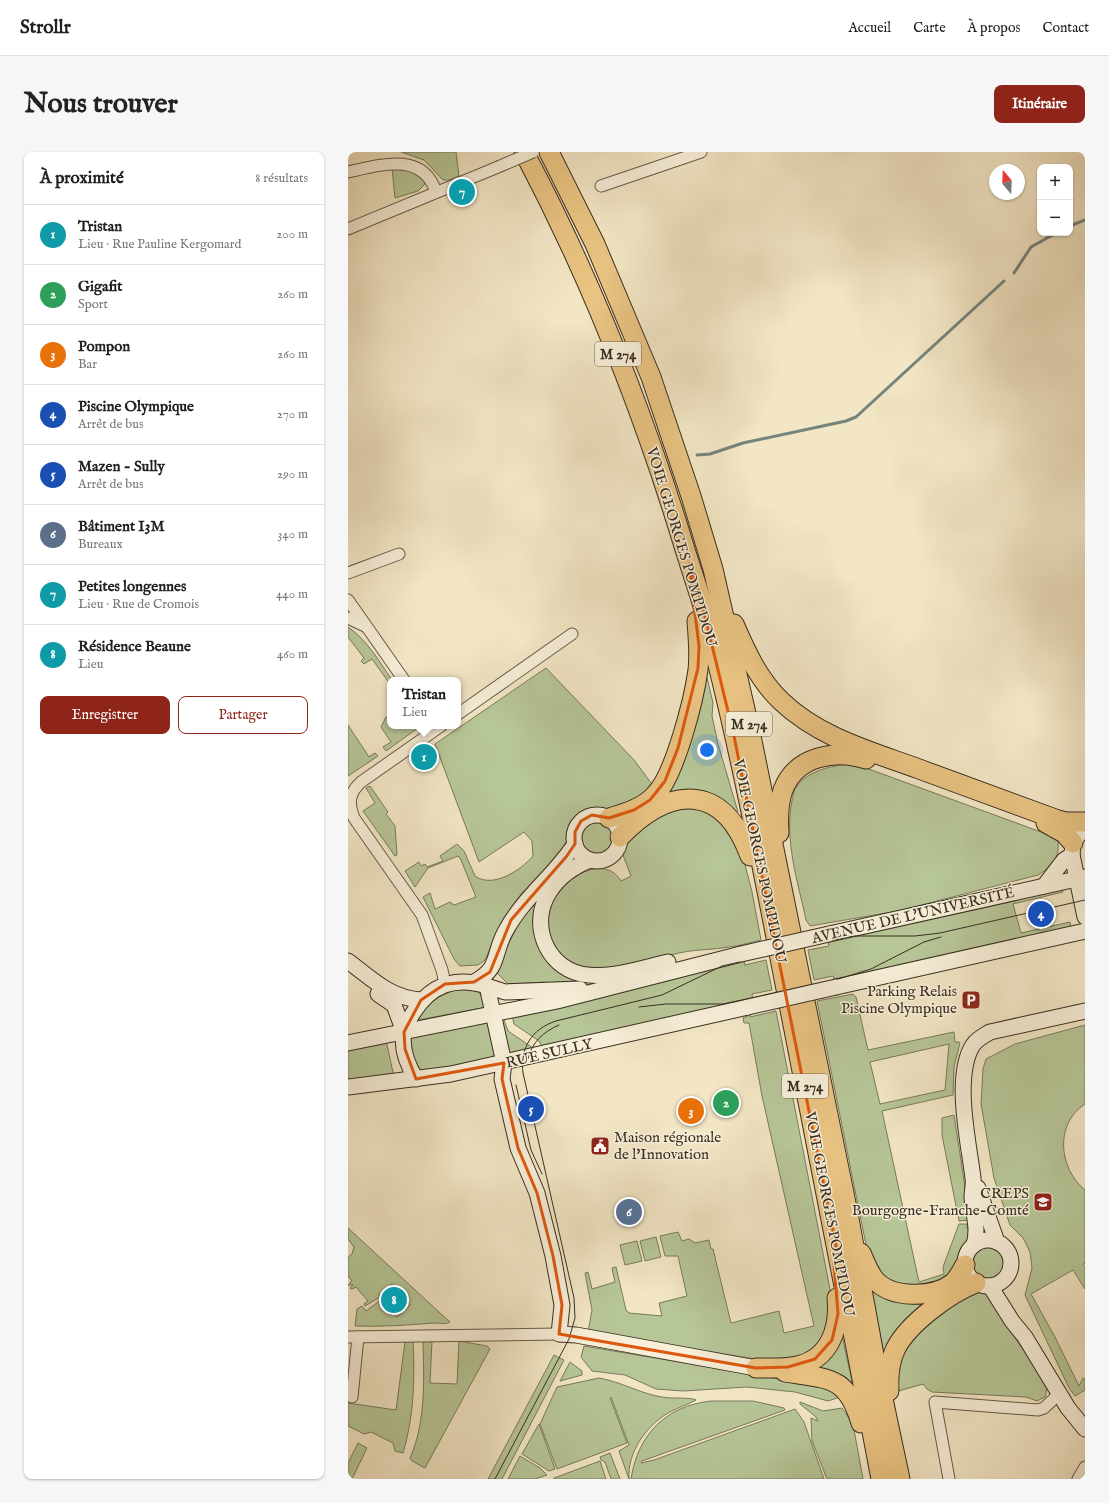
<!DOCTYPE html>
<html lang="fr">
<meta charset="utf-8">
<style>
:root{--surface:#fff;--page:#f6f6f6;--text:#222;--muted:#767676;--line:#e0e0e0;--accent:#8f2418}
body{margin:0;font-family:"IM FELL English",serif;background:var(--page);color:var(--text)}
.controls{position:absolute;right:12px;top:12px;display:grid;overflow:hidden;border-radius:8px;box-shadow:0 1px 3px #0004}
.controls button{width:36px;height:36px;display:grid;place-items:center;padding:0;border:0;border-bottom:1px solid var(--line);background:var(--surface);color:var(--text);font:20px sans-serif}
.compass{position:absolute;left:641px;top:12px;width:36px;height:36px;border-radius:50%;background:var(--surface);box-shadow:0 1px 3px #0004;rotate:341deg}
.you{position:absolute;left:359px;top:598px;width:14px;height:14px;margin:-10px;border:3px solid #fff;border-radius:50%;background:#1a73e8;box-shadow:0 0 0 6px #1a73e833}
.badge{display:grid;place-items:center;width:26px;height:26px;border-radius:50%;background:var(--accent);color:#fff;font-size:13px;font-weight:700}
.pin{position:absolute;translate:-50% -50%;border:2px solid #fff;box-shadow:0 1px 4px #0006}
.popup{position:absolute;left:39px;top:525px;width:74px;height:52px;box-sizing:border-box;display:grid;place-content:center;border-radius:8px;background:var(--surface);filter:drop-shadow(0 1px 3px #0005);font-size:13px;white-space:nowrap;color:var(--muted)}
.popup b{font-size:15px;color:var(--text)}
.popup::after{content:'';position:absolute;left:50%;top:100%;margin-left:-8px;border:8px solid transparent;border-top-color:var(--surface)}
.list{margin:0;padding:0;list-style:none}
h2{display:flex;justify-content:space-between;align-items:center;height:52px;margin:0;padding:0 16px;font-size:17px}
h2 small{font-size:13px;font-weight:400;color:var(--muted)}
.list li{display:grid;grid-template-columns:26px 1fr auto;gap:12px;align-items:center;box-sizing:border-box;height:60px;padding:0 16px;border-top:1px solid var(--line)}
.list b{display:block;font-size:15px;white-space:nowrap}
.list p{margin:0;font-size:13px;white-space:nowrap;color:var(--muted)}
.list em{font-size:13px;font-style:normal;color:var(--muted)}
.actions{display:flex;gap:8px;padding:12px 16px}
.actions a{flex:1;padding:9px 0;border:1px solid var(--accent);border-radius:8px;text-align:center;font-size:14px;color:var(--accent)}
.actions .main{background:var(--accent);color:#fff}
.map{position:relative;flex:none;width:737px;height:1327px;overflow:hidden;border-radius:8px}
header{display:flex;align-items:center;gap:24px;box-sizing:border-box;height:56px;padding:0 20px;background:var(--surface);border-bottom:1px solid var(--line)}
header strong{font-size:19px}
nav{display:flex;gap:22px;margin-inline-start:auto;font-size:14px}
.intro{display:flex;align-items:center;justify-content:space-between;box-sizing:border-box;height:96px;padding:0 24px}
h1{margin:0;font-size:28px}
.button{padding:10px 18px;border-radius:8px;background:var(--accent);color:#fff;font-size:14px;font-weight:700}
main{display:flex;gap:24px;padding:0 24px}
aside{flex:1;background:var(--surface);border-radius:8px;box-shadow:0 1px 3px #0004}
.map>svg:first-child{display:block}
.green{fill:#b7c697;stroke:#787a5c;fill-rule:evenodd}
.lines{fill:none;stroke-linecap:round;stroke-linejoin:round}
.stream{stroke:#74847d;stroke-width:3}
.street-casing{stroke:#665b4a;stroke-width:13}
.secondary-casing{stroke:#382d21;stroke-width:17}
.highway-casing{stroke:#382d21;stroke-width:21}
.street{stroke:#f7efd9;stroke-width:11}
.secondary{stroke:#f7efd9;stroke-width:15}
.highway{stroke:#e9c382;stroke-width:19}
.tram{stroke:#382d21;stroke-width:1}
.street-bridge-casing{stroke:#665b4a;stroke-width:13;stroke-linecap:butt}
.secondary-bridge-casing{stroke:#382d21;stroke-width:17;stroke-linecap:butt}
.street-bridge{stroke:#f7efd9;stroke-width:11}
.secondary-bridge{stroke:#f7efd9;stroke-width:15}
.marked{fill:none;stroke:#df570d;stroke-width:3;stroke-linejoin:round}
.labels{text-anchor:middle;stroke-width:3;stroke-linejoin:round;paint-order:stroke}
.shield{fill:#f7efd9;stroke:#716758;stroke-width:1}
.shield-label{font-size:14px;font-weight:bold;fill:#382d21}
.street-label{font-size:15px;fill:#382d21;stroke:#f7efd9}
.poi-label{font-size:15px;fill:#382d21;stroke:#f7efd9;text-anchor:end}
</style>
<header>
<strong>Strollr</strong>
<nav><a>Accueil</a><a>Carte</a><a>À propos</a><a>Contact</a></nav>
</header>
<div class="intro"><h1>Nous trouver</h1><a class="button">Itinéraire</a></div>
<main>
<aside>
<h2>À proximité<small>8 résultats</small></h2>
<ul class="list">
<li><span class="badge" style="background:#0f9aa8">1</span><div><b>Tristan</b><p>Lieu · Rue Pauline Kergomard</p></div><em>200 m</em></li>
<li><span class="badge" style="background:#2e9e5b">2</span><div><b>Gigafit</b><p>Sport</p></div><em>260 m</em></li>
<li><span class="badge" style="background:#e8710a">3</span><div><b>Pompon</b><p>Bar</p></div><em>260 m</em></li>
<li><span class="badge" style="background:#1a4fb4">4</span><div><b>Piscine Olympique</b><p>Arrêt de bus</p></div><em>270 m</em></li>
<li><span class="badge" style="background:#1a4fb4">5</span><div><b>Mazen - Sully</b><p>Arrêt de bus</p></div><em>290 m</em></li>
<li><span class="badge" style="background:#5c6f8a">6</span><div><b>Bâtiment I3M</b><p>Bureaux</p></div><em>340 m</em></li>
<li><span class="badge" style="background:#0f9aa8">7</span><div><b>Petites longennes</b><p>Lieu · Rue de Cromois</p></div><em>440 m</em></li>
<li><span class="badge" style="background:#0f9aa8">8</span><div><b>Résidence Beaune</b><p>Lieu</p></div><em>460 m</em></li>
</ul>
<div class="actions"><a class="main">Enregistrer</a><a>Partager</a></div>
</aside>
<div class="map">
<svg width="737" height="1327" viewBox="0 0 737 1327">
<rect width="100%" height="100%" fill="#f2e6c5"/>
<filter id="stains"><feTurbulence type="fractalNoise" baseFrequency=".005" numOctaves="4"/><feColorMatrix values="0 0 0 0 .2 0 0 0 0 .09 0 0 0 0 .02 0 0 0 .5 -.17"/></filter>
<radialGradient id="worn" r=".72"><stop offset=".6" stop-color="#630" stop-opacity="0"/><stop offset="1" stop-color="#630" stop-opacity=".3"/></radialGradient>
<g class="green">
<path d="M53,0h55l3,24 -9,4h-7l-19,-20z"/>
<path d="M59,15l18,13v4l-7,7 -23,7 -3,-30z"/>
<path d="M0,475c19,13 31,34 44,53h-2v4l-18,-25 -8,5 -3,-3 3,-3 -16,-21z"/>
<path d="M198,516l88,92 20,27 -13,12 -35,12 -19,-1 -9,5 -8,12 -6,23 -43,44 -20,29 -16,37 -7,5 -18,1 -6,-7 -31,-62 7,-4 5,16 15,-7 4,3 22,-8 -15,-37 -3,-4 -30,12 -13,19 -10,-16 14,-9 2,4 4,-2 2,3 16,-6 -3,-5 17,-12 7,7 11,25c18,13 46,-6 58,-20l-1,-15 -8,-9 -45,30 -44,-118z"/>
<path d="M356,524l3,1 6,26 -1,13 6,28 20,68 -2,1c-19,-20 -41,-28 -69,-20z"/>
<path d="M42,564v10h28v2l-32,23 -3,-4 8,-5 -10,-15 5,-10 3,1z"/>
<path d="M0,573l21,32 6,-4 3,3 -30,20z"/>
<path d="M498,612l20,4 186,68 6,6c2,16 -7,25 -20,33l-140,36 -88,15 -4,-6c-8,-38 -22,-80 -14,-119 1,-3 1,-9 3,-12 10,-17 32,-22 51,-25z"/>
<path d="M22,634l18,26 -2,2 9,12 2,29 -2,1 -32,-45 12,-8 -9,-15z"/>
<path d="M336,653l31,7 27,41 10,39 9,48c-10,2 -21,6 -32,7 -15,3 -30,2 -45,5 -30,6 -69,21 -99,15 -16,-3 -24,-11 -33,-25 -13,-22 1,-44 15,-63 8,0 11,-5 17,-7 14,-6 29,-5 37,9l10,-5 -8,-21 3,-11 13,-19z"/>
<circle cx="250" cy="685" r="18"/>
<path d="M713,733l2,7 -50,12 8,29 49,-11 1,6 -234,54v-4l-3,1 -1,-3 -19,4 -6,-30 21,-4 -2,-7z"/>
<path d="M193,743l-2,45 55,41 -38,1 -10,3 -1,-3 -37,2 -12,-12c13,-30 23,-54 45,-77z"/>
<path d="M395,806l2,7 21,-5 6,30 -20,4 1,7 -210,48 -4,-8 -25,-17 -2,-9z"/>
<path d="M109,837h12l10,3 8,15 -69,13c9,-18 21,-24 39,-31z"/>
<path d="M505,842l3,3 12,53 86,-18 1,10h4l1,1 -6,24 -1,28 -71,16 37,171 25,-8 -1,-7 16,-43h8v4h6l-1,10 -9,12 -7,19 -16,13 -33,6 -26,-11 -14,-27 -50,-249zM601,892l-4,46 -65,14 -10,-42z"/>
<path d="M428,859l53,273 3,17 -5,34 -24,22 -35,4 -180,-29 4,-22 -7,-37 3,-1 4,17 23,-7 -3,-14 4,-1 10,43 3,3 33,3 -3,-13 28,-7 -9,-40h-13l-5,-20 18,-4 4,9 7,-2 6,4 14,-3 2,9h2l18,74 48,-12 5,22 30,-7 -52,-230 -13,-73h-5l-1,-5 7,-3v2z"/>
<path d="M155,865l5,14 25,17 -23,9 -9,-37z"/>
<path d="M142,866l6,34 -4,6 -68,14 -7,-4 -6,-20 -1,-13z"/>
<path d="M737,873v79c-31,20 -26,65 0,86v73l-2,1 2,3v22l-12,-19 -42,24 24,43 24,49 4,-8 2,1v11l-10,6 -6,-8 -44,-93 7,-27 -2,-16 -7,-14 -13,-13 -16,-47 -13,-74 2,-35 3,-10 29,-15z"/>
<path d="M38,888l8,37 -46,5v-34z"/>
<path d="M606,963l16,105 -11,1 -17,-86v-17z"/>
<path d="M0,1076l92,85 10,9c-6,3 -9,1 -15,1 -27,2 -53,4 -80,3l2,-17 5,-3 4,5 16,-12 15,18 13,-12 -18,-21 -13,11 1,2 -15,9 -1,-2 4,-3 -12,-14 -4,2 -2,-1 3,-3h-5l4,-4 -4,-5v-19l4,-3 2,-7 -6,-8z"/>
<path d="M308,1085l5,20 -16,4 -5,-20z"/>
<path d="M289,1089l5,20 -17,4 -5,-20z"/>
<circle cx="641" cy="1111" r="16"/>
<path d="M523,1135l62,10 -49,55 -1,-1z"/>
<path d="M631,1139l10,3 13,26 28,39 17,30 -2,8 -8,4 -11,-4 -94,-5 -5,-3 -4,-5 -28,8 2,-30 18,-27 43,-36z"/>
<path d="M494,1183l11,51 -46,-18z"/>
<path d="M65,1189c2,39 1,75 -10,112l-8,-2 -2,-8 -22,-11 -7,2 -16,-8v-23l48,7 9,-68z"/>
<path d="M75,1189h9l-2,42 27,1 2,-43 28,5 3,3 -65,119 -13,-7 -2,-3c16,-36 14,-78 13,-117z"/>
<path d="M236,1194l201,34 30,4 24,9 1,4 -12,4 -33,-9 -48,-5 -64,4 -27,-2 -31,-14 -33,-4 -11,-14z"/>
<path d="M206,1203l10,5 -62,119h-14z"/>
<path d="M222,1210l12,9v4l-22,6z"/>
<path d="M251,1226c23,4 42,16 63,19 9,2 30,0 34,3 -9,5 -19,8 -28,13 -22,13 -41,40 -39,66l-10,-28 10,-6 -18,-48 -1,1 17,45 -70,26 -17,-45 17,-37z"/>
<path d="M363,1249h42l31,7 1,2 -143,51 -1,2 13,-3 141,-51 9,13 20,57h-193c7,-45 35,-73 80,-78z"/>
<path d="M452,1250l23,9 19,-3 11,16 10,55h-36l-15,-38 -1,-23 7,3 -3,-5 -15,-12z"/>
<path d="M191,1272l16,45 -6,2 -27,-17z"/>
<path d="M10,1291l9,5 -15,31h-4v-16z"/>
<path d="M262,1301l10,26h-9l-6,-17 -4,-2 -1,-3z"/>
<path d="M172,1304l20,12 7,7 -12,4h-27z"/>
<path d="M252,1309l6,18h-52v-1z"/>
</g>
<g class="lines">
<g class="stream">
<path d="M722,74l15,-6"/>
<path d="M666,121l17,-26 25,-14"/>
<path d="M349,303l13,-1 33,-11 103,-22 10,-4 148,-136"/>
</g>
<defs>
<g id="street">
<path d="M0,20c35,-8 75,-20 88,20"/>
<path d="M253,34l100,-34"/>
<path d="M0,77l150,-62"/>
<path d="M0,421l51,-19"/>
<path d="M0,448l56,80"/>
<path d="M0,466l17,8"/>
<path d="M110,562l114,-80"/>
<path d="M93,574l-80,56c-12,11 -13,21 -7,36l68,97 20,55 3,14"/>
<path d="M0,1185l211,-3"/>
<path d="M4,1245l6,-60"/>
<path d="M601,1327l-14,-77 103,8 6,-2 16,-15"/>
<path d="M730,1327l7,-12"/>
</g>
<g id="secondary">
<circle cx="249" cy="686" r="23"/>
<path d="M737,674l-12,17 -1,12 13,62"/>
<path d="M242,708c-15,6 -31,17 -40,31 -21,31 -5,75 31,83 27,6 60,-6 87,-12"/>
<path d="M696,734l20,-26 8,-5"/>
<path d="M481,782l256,-57"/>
<path d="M0,809c24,18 42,37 73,39"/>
<path d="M126,830c26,-13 19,-28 31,-50 18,-34 49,-56 70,-88"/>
<path d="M139,834l18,6 75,-3"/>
<path d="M488,835l249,-56"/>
<path d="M30,842l16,11 10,27"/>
<path d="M0,891l209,-42 184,-47"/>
<path d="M68,927c-8,-13 -15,-31 -12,-47 1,-6 6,-14 9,-19 18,-29 42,-37 74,-27l17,77 -2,16 16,69 19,45 16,63 9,49 -3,29 17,1 180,33"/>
<path d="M0,935l103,-13 297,-67"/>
<path d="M630,1036l19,54"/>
<circle cx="640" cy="1111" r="23"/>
<path d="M626,1093c5,-17 -1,-31 -2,-48 0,-6 2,-12 1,-19 -4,-34 -20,-102 0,-133 4,-6 10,-9 17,-13l95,-21"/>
<path d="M642,1134l22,35 13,16 43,71 17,21"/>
</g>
<g id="highway">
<path d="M176,0c66,125 118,256 159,391 6,20 13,40 19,60 38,140 64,284 92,427 29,149 59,299 87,449"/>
<path d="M201,0l46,92 56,133 40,119 22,73 37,162 97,477 29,158 24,113"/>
<path d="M386,472c12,28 25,56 47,77 39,37 89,50 138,68 46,17 92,34 139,51l8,2h19"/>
<path d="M261,666c17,-5 34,-10 46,-23 20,-20 39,-96 43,-125 2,-16 0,-33 -1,-49"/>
<path d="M698,671l18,10 9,10"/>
<path d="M431,681c-1,-15 -1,-29 4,-43 13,-34 52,-41 83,-31"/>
<path d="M272,685c50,-52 103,-55 130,19"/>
<path d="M513,1101c4,9 8,20 14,27 17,19 58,18 78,3 5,-5 9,-12 12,-18"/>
<path d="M408,1216c13,0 28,1 41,-2 33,-7 43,-38 40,-68"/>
<path d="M437,1220c43,7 62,3 76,51"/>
<path d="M541,1239c-1,-15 0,-29 7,-43 13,-25 54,-55 80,-65"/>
</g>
</defs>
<use href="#street" class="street-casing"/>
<use href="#secondary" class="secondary-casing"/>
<use href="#highway" class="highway-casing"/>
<use href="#street" class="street"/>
<use href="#secondary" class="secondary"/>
<use href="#highway" class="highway"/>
<g class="tram">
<path d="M291,855l27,-3h57l112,-24 36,-11 53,-27 17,-5"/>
<path d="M180,907c4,-17 15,-27 31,-34"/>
<path d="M168,933l15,65 11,24"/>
<path d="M147,1327l74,-140 6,-21 -1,-20 -51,-225c-3,-24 8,-44 33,-52l106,-26 60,-29 108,-25 24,-5h61l25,-3 145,-33"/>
</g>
<defs>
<path id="street-bridge" d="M150,15l35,-15"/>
<g id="secondary-bridge">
<path d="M393,802l88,-20"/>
<path d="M400,855l88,-20"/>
</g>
</defs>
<use href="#street-bridge" class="street-bridge-casing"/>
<use href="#secondary-bridge" class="secondary-bridge-casing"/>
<use href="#street-bridge" class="street-bridge"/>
<use href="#secondary-bridge" class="secondary-bridge"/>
</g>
<path class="marked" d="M341,412l12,36 33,136 104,520 -4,7 4,51 -6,26 -17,19 -27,8 -32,1 -197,-34 3,-29 -9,-49 -16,-63 -19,-45 -16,-69 2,-16 -88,16 -11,-30 -1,-17 17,-32 24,-16 29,-2 16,-10 21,-52 55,-63 9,-13v-12l6,-11 11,-6 17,3 25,-8 16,-10 15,-19 13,-33 20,-80 1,-22z"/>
<defs>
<symbol id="parking-square" viewBox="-11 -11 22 22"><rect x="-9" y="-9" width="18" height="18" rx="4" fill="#8f2418" stroke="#f7efd9"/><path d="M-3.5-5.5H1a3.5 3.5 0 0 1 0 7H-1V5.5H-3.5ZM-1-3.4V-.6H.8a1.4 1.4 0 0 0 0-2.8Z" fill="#fff"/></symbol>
<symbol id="civic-square" viewBox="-11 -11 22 22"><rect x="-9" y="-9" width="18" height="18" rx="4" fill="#8f2418" stroke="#f7efd9"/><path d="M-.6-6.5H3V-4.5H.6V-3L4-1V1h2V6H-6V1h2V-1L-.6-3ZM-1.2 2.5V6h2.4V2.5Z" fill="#fff"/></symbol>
<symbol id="university-square" viewBox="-11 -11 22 22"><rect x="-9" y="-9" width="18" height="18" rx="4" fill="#8f2418" stroke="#f7efd9"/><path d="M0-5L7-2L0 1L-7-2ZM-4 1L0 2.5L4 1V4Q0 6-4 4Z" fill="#fff"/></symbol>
</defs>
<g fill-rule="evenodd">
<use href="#parking-square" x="612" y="837" width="22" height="22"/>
<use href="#civic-square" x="241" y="983" width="22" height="22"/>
<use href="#university-square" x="684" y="1039" width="22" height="22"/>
</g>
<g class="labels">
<g class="shield">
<rect x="247" y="190" width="46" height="24" rx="3"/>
<rect x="378" y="560" width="46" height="24" rx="3"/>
<rect x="434" y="922" width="46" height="24" rx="3"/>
</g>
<g class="shield-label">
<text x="270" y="207">M 274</text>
<text x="401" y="577">M 274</text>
<text x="457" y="939">M 274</text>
</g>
<g class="street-label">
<text transform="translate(334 395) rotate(73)" y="5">VOIE GEORGES POMPIDOU</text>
<text transform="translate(412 709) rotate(78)" y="5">VOIE GEORGES POMPIDOU</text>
<text transform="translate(565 763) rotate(-13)" y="5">AVENUE DE L'UNIVERSITÉ</text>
<text transform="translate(201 901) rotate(-13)" y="5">RUE SULLY</text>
<text transform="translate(482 1062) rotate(79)" y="5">VOIE GEORGES POMPIDOU</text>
</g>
<g class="poi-label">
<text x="609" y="844">Parking Relais<tspan x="609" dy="17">Piscine Olympique</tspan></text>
<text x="266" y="990" text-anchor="start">Maison régionale<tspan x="266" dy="17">de l'Innovation</tspan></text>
<text x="681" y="1046">CREPS<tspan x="681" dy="17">Bourgogne-Franche-Comté</tspan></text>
</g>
</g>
<rect width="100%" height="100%" filter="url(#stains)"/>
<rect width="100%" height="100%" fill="url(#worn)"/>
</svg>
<div class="controls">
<button>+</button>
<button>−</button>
</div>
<svg class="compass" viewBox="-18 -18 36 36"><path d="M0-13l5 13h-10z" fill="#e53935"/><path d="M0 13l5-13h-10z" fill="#767676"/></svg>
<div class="you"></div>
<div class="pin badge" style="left:76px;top:605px;background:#0f9aa8">1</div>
<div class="popup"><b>Tristan</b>Lieu</div>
<div class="pin badge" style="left:378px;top:951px;background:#2e9e5b">2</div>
<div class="pin badge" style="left:343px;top:959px;background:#e8710a">3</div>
<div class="pin badge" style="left:693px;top:762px;background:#1a4fb4">4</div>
<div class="pin badge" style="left:183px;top:957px;background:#1a4fb4">5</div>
<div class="pin badge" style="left:281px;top:1060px;background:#5c6f8a">6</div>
<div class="pin badge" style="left:114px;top:40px;background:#0f9aa8">7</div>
<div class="pin badge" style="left:46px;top:1148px;background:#0f9aa8">8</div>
</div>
</main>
